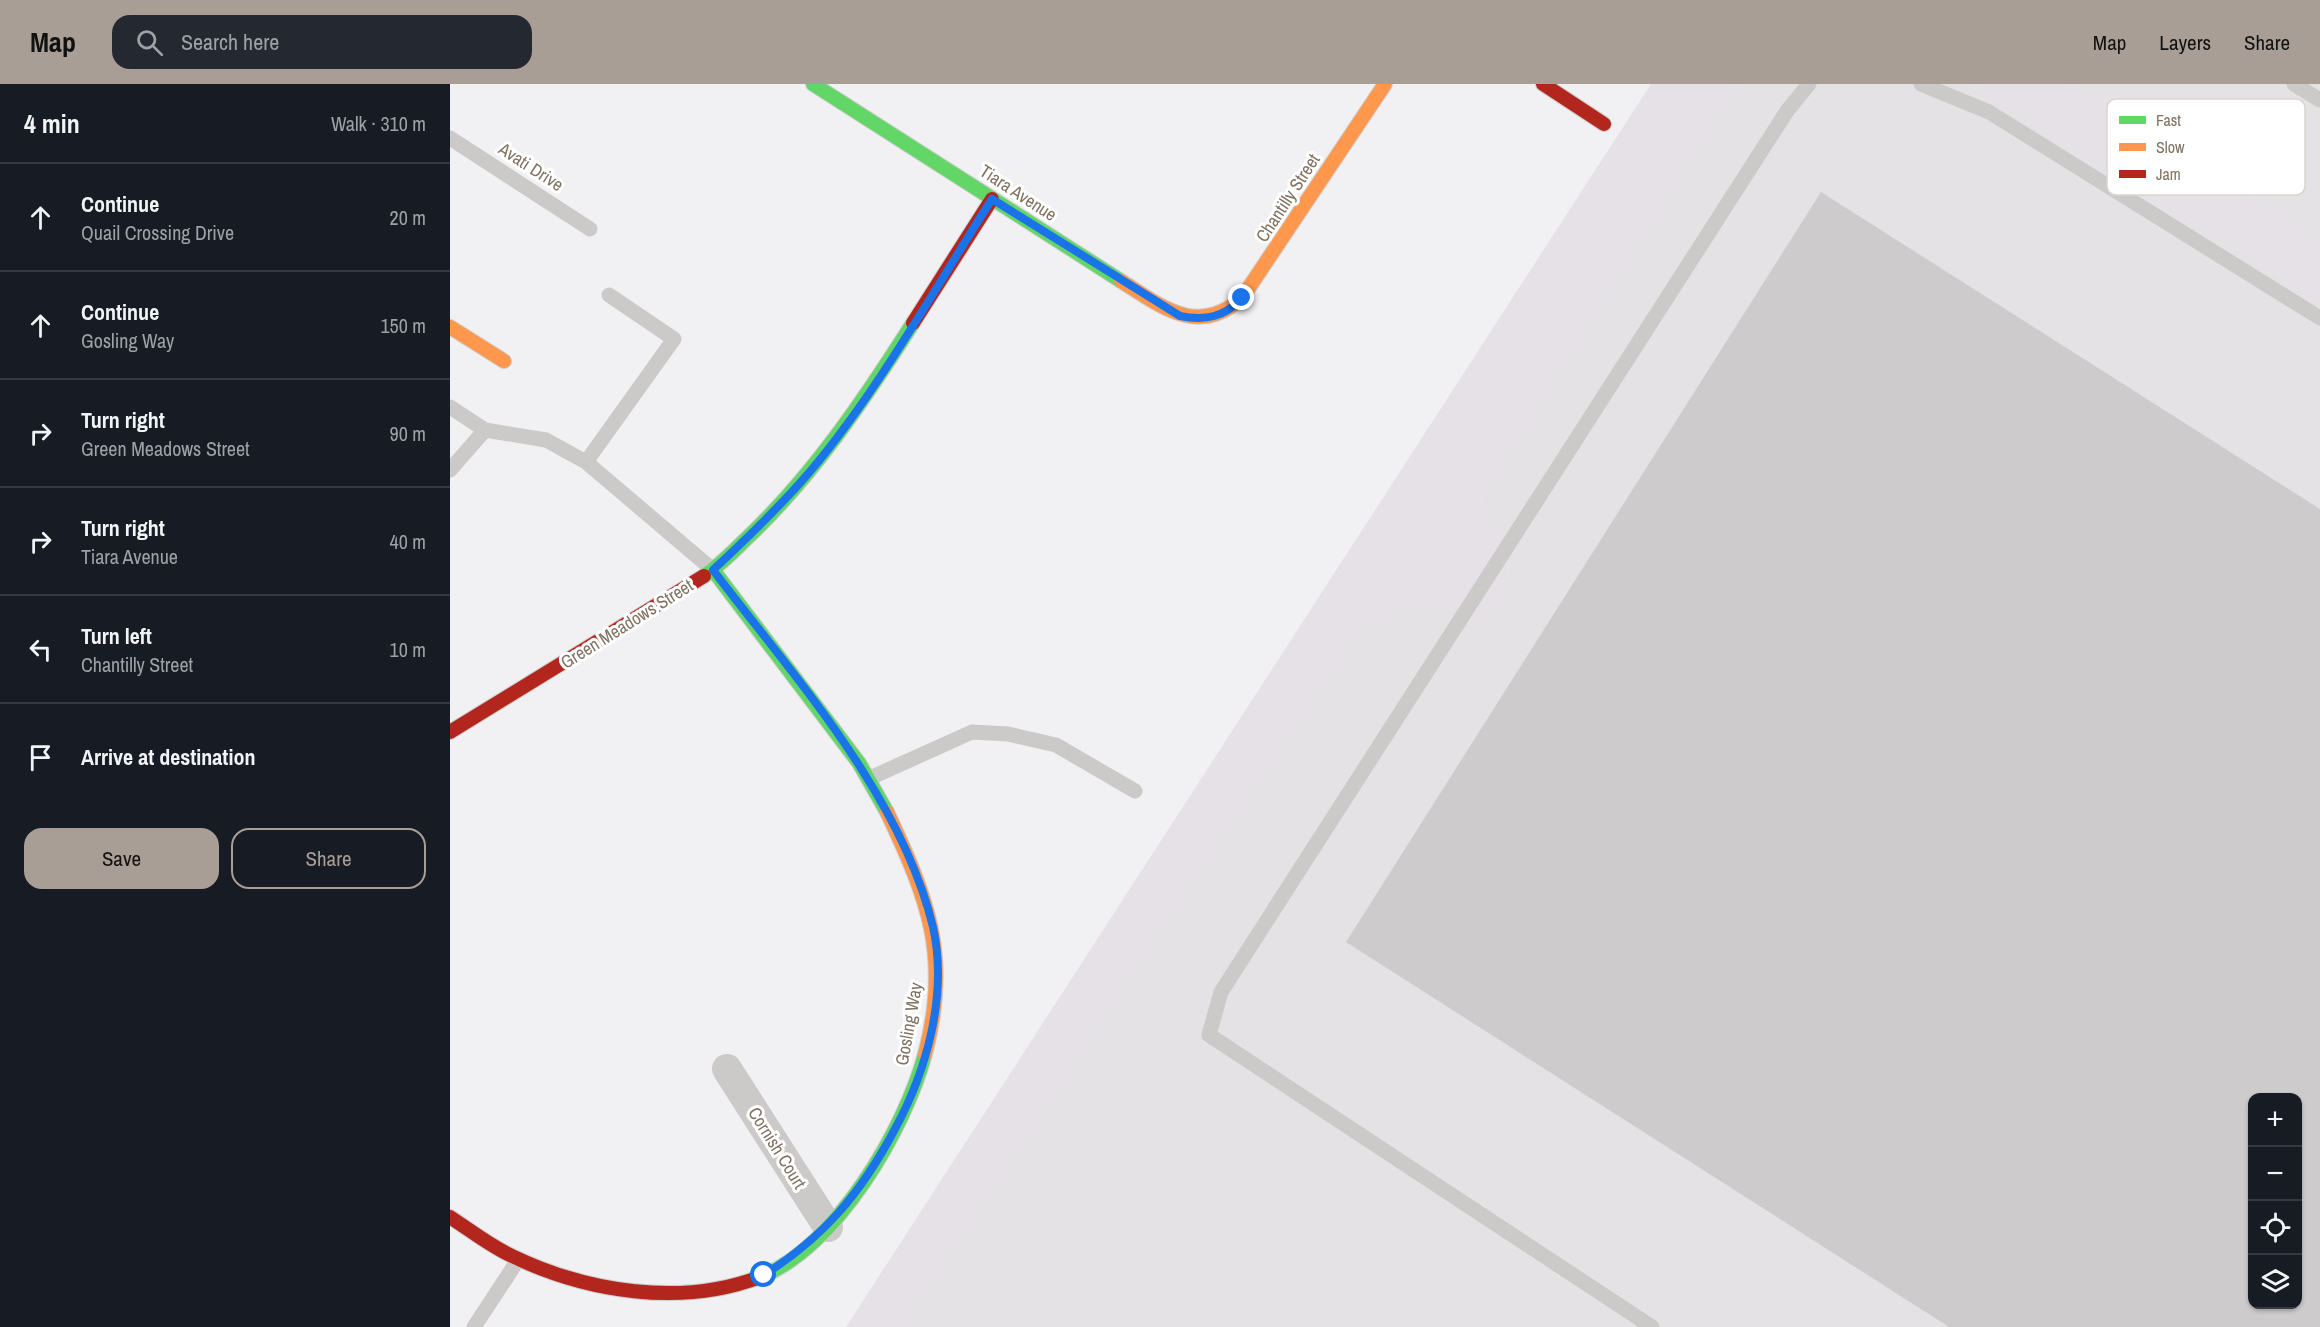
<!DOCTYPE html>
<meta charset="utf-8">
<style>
:root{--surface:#171b24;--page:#242831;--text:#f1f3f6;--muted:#9ea1a6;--line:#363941;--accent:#a99e95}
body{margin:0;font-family:"Archivo Narrow",sans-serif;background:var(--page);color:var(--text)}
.controls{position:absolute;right:18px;bottom:18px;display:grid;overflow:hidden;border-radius:12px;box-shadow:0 2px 4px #0004}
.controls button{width:54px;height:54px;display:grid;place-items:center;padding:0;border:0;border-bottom:2px solid var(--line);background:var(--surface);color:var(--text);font:30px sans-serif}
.stop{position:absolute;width:18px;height:18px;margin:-14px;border:4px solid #1a73e8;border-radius:50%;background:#fff}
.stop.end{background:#1a73e8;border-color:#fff;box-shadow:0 2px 6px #0008}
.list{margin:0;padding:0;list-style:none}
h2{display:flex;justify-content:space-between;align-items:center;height:78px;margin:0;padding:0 24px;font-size:26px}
h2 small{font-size:20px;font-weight:400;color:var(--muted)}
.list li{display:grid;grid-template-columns:39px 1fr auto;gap:18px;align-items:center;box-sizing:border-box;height:108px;padding:0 24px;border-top:2px solid var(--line)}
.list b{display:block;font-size:22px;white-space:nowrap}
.list p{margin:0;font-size:20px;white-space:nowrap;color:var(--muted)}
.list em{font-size:20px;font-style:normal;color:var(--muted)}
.actions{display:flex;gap:12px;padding:18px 24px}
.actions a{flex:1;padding:14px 0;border:2px solid var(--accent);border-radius:18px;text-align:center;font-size:21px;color:var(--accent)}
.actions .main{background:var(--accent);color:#111}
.icon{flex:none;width:33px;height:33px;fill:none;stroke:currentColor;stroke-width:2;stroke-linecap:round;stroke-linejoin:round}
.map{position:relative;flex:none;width:1870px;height:1243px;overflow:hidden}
header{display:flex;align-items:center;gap:36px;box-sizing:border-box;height:84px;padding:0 30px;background:var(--accent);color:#111}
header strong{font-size:28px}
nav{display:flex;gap:33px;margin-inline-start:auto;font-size:21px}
.search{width:420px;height:54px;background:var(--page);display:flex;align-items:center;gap:15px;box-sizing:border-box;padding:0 21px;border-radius:18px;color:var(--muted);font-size:22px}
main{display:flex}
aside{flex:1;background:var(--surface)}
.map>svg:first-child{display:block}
.built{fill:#e4e2e5;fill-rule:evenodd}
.green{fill:#e5e1e7}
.building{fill:#cdcbcb;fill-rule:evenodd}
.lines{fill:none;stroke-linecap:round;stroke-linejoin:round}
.fast-casing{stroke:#cfcdcd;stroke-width:16}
.slow-casing{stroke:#cfcdcd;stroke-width:16}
.jam-casing{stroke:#cfcdcd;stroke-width:16}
.lane{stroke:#cbcac8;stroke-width:15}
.street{stroke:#cbcac8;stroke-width:30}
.fast{stroke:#63d668;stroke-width:14}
.slow{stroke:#ff974d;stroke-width:14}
.jam{stroke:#b3261e;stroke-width:14}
.route{stroke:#1a73e8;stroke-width:8}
.labels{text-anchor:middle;stroke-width:6;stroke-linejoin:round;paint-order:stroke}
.street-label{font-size:18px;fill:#827262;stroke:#fff}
.key{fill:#fff;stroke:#dad5d0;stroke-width:1.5}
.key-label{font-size:16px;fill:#827262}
</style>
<header>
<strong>Map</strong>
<div class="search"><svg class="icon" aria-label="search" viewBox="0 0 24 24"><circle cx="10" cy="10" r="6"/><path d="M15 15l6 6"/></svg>Search here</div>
<nav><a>Map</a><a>Layers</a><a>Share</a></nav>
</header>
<main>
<aside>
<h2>4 min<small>Walk · 310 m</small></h2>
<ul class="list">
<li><svg class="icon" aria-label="ahead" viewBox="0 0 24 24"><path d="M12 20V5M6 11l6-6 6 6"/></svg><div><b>Continue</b><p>Quail Crossing Drive</p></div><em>20 m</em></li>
<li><svg class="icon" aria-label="ahead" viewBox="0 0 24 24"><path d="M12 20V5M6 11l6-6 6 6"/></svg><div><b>Continue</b><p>Gosling Way</p></div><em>150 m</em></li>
<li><svg class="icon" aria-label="right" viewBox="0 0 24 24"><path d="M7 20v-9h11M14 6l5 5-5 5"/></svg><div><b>Turn right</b><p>Green Meadows Street</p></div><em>90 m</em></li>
<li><svg class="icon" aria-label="right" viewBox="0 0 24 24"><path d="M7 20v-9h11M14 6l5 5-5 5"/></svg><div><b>Turn right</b><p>Tiara Avenue</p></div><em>40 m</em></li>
<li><svg class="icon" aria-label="left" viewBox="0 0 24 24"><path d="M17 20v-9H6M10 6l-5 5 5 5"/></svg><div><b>Turn left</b><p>Chantilly Street</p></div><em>10 m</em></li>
<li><svg class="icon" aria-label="arrive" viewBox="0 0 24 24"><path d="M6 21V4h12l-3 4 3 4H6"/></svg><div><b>Arrive at destination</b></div></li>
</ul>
<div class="actions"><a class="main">Save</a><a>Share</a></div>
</aside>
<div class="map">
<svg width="1870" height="1243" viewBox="0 0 1870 1243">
<rect width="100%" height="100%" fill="#f1f1f3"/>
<g class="built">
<path d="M1287,0h233l350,216v1027h-1419l468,-713 74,-8 42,13 25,-42 -3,-18 -27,-57zM1802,1014h46v206h-46z"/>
<path d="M1620,0h250v156z"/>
</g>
<g class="green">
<path d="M1201,0h86l-257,418 27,57 3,19 -25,41 -42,-12 -74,7 -468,713h-55z"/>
<path d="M1520,0h100l250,156v60z"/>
</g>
<path class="building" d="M1371,108l499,317v818h-371l-603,-385zM1802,1014h46v206h-46z"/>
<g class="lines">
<defs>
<g id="fast">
<path d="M363,0l308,197"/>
<path d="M263,486l146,193 28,49"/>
<path d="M254,492c15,-10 28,-23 41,-36 67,-63 119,-140 168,-217"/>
<path d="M310,1193c76,-29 145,-148 165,-223"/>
</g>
<g id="slow">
<path d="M671,197c41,26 77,56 121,17l143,-214"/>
<path d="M0,243l54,34"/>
<path d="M437,728c41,87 64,145 38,242"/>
</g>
<g id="jam">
<path d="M1093,0l61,40"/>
<path d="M463,239l79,-124"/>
<path d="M0,648l254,-156"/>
<path d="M0,1133c20,13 40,29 62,39 75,36 169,51 248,21"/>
</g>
</defs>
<use href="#fast" class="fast-casing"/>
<use href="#slow" class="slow-casing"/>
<use href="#jam" class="jam-casing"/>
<g class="lane">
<path d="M1471,0l68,28 331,206"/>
<path d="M1844,0l26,16"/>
<path d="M0,54l140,91"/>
<path d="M0,323l35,23 61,10 40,22 127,108"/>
<path d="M136,378l88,-123 -65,-44"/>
<path d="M0,386l35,-40"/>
<path d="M420,694l102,-46 36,2 48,11 79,46"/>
<path d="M24,1243l44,-67"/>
<path d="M1202,1243l-443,-292 12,-43 566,-881 22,-27"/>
</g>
<path class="street" d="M277,985l101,158"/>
<use href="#fast" class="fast"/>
<use href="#slow" class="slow"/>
<use href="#jam" class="jam"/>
</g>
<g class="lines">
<path class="route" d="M314,1191c61,-39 97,-82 131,-146 32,-59 53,-135 38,-202 -32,-133 -139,-250 -220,-357 30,-28 60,-57 87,-87 72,-81 133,-192 192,-284l188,117c25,5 45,1 62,-18"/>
</g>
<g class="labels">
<g class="street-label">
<text transform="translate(81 83) rotate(33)" y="6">Avati Drive</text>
<text transform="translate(568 109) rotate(33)" y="6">Tiara Avenue</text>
<text transform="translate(838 114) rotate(-57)" y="6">Chantilly Street</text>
<text transform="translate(177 540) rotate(-32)" y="6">Green Meadows Street</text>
<text transform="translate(459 940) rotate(-80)" y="6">Gosling Way</text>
<text transform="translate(327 1064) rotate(58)" y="6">Cornish Court</text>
</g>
</g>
<rect x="1657" y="15" width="198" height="96" rx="9" class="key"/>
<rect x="1669" y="32" width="27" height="8" fill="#63d668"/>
<rect x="1669" y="59" width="27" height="8" fill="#ff974d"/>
<rect x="1669" y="86" width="27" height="8" fill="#b3261e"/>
<g class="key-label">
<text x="1706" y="42">Fast</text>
<text x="1706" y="69">Slow</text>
<text x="1706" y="96">Jam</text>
</g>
</svg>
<div class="controls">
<button>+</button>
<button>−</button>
<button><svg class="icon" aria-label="locate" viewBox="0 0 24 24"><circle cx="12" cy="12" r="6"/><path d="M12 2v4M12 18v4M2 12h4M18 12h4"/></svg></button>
<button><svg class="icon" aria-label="layers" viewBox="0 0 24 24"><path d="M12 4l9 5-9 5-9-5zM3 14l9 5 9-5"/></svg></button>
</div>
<div class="stop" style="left:314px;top:1191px"></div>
<div class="stop end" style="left:792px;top:214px"></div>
</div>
</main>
